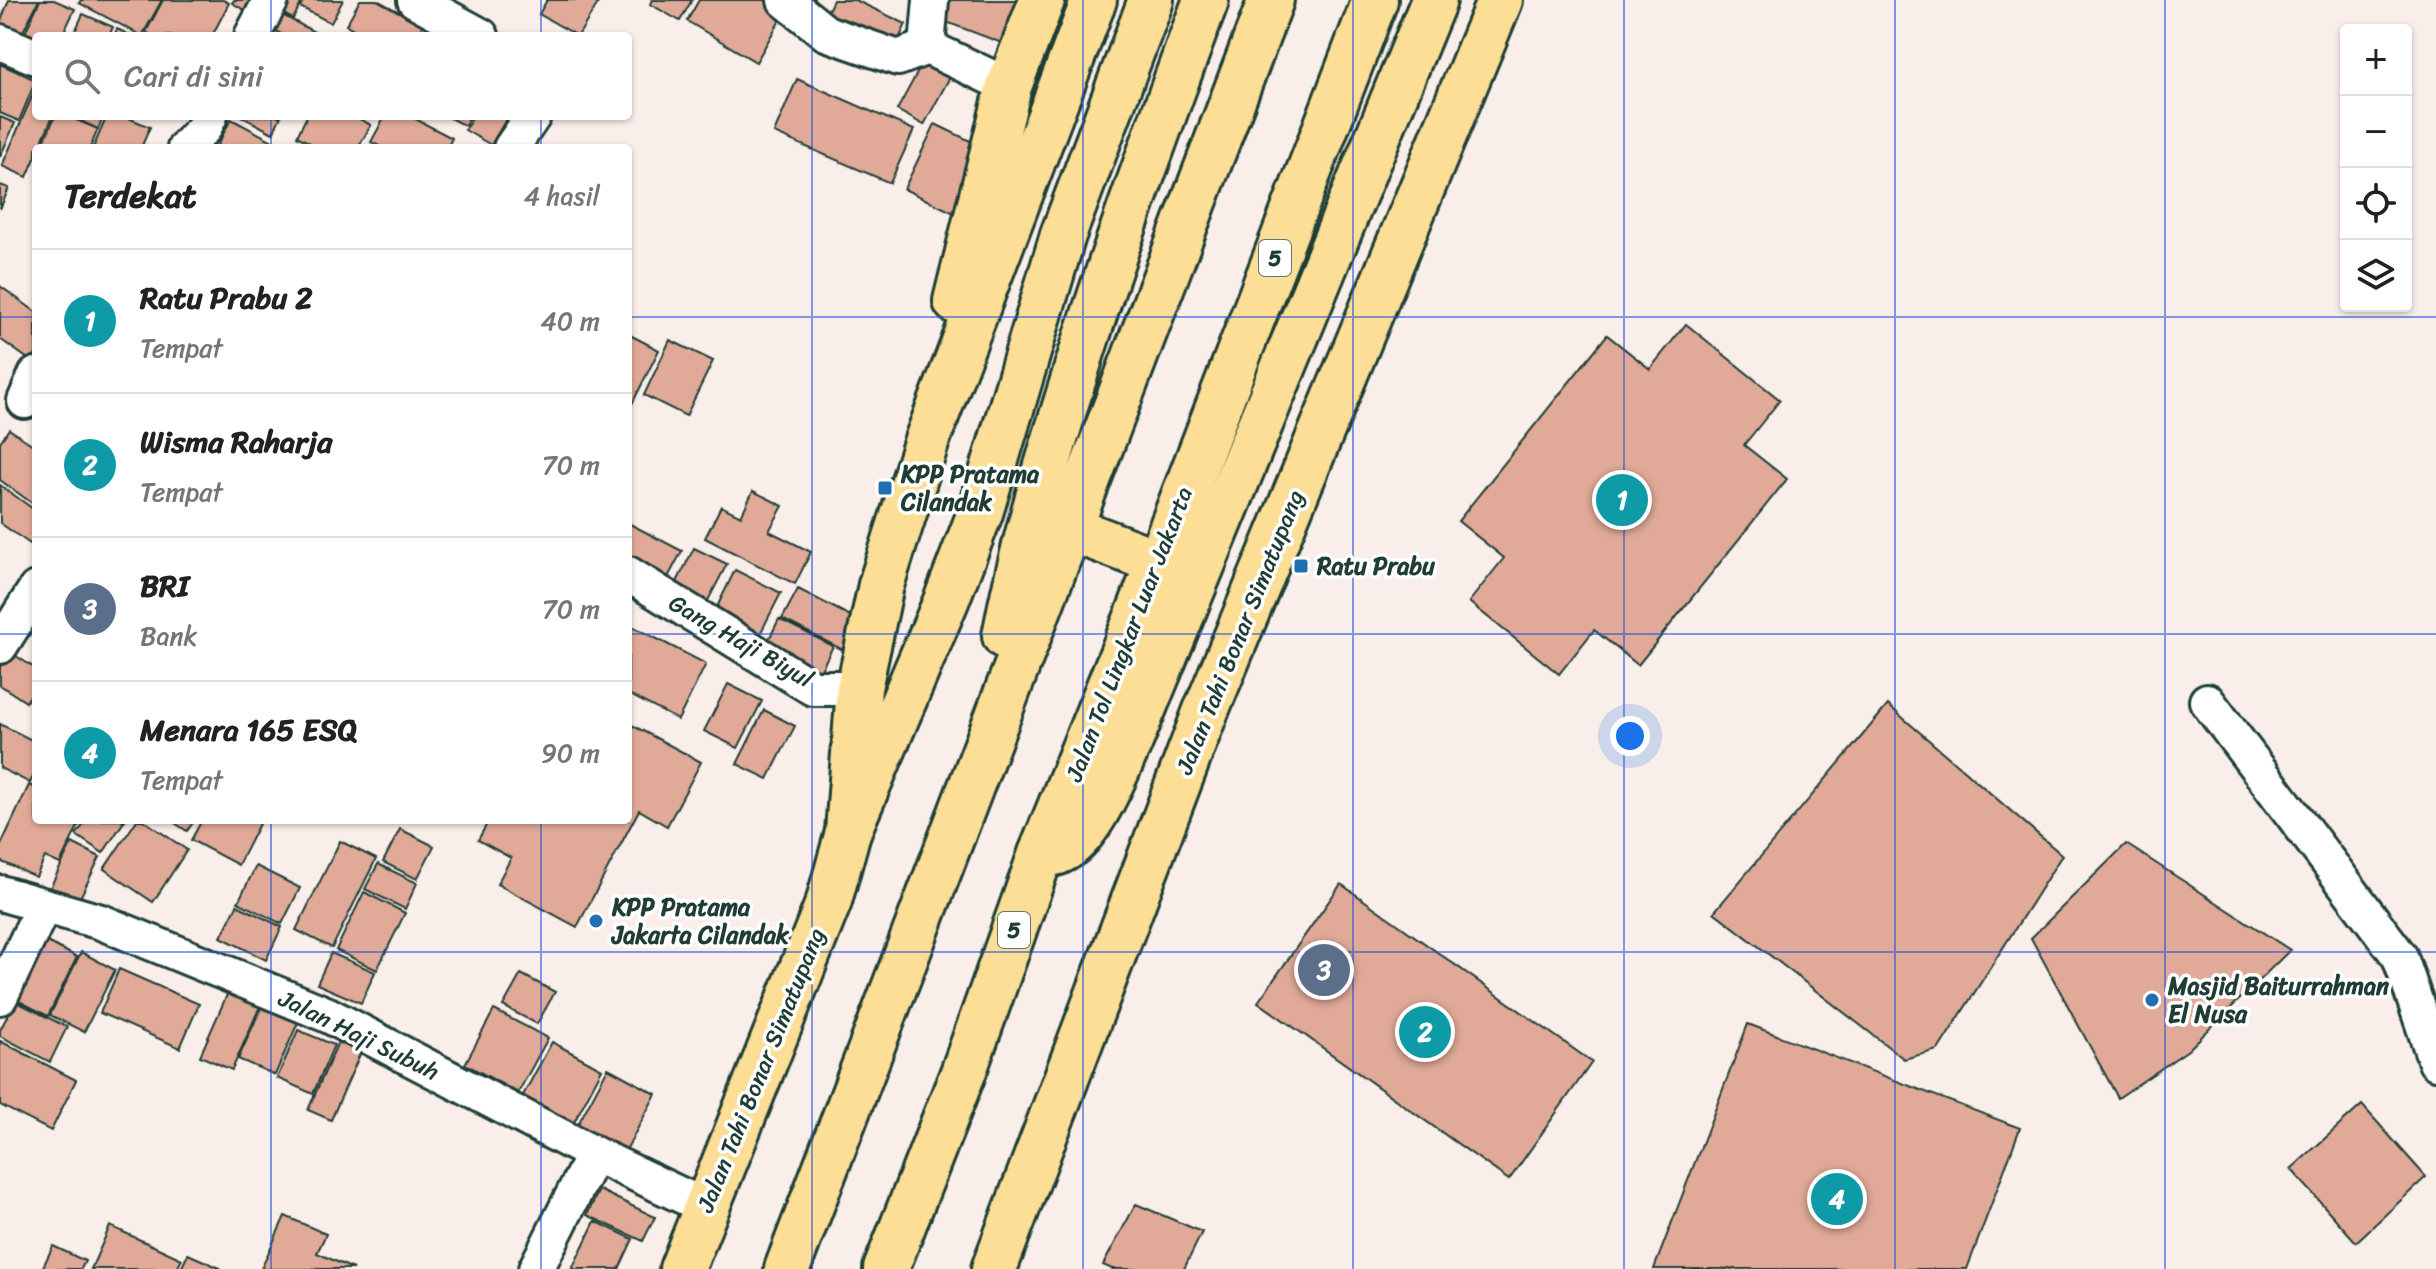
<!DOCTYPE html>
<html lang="id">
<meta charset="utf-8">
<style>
:root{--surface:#fff;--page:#f6f6f6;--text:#222;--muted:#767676;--line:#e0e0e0;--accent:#1f6fb2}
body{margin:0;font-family:Sriracha,sans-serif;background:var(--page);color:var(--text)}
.controls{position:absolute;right:24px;top:24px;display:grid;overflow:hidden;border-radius:8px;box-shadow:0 2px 6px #0004}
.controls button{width:72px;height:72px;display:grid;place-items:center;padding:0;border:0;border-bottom:2px solid var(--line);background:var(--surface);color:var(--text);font:40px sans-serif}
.you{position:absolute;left:1630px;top:736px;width:28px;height:28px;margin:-20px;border:6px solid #fff;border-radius:50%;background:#1a73e8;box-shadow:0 0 0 12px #1a73e833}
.badge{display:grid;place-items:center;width:52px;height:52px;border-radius:50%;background:var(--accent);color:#fff;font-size:26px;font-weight:700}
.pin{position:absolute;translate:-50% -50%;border:4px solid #fff;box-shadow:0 2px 8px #0006}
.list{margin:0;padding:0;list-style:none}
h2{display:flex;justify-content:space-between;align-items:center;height:104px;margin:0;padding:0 32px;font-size:34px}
h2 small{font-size:26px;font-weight:400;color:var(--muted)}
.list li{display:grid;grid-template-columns:52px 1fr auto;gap:24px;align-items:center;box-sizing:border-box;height:144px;padding:0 32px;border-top:2px solid var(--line)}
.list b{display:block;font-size:30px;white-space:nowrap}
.list p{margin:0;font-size:26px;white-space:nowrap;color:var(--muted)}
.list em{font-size:26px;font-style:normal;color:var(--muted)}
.icon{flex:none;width:44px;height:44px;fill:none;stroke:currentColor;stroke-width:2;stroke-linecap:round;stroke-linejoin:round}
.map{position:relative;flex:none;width:2436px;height:1269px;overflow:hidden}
.search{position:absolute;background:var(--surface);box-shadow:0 2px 6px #0004;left:32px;top:32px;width:600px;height:88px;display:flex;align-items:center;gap:20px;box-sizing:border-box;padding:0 28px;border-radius:8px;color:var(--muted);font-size:30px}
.panel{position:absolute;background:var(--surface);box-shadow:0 2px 6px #0004;left:32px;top:144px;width:600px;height:680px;border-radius:8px}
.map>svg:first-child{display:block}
.building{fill:#e1aa98;stroke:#1f3d34;stroke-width:2}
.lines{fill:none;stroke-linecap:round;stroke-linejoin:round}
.minor-casing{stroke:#1f3d34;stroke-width:40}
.trunk-casing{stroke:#1f3d34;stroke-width:50}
.motorway-casing{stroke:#1f3d34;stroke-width:50}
.minor{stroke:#fff;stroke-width:34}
.trunk{stroke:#fdde96;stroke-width:44}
.motorway{stroke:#fdde96;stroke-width:44}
.grid{fill:none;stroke:#1d4ed8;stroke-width:2;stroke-opacity:0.55}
.poi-dot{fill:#1f6fb2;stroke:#fff;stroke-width:3}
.labels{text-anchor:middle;stroke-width:7;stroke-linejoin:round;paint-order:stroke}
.shield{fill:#fff;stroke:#627771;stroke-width:2}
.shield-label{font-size:22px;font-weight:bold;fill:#1f3d34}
.poi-label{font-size:24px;font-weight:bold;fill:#1f3d34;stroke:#fff;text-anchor:start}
.street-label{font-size:24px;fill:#1f3d34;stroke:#fff}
</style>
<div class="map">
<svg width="2436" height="1269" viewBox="0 0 2436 1269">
<rect width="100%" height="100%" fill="#f9eeea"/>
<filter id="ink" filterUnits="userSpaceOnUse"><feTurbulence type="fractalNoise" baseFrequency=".0125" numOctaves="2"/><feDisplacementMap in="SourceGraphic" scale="16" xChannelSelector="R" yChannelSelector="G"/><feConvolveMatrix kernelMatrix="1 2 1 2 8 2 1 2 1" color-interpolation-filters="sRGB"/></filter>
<g filter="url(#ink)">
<g class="building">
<path d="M9,0h30l-23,45 -16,-7v-15z"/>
<path d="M40,0h14l21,9 -13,27h-26v17l-18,-5z"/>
<path d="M81,0h81l-20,36 -63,-33z"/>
<path d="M163,0h60l6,3 -17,33h-59l-7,-4z"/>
<path d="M234,0h30l-9,16 -23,-13z"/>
<path d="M279,0h24l-10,19 -18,-10z"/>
<path d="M304,0h39l-12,23 -31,-16z"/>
<path d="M360,0h17l46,25 -6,11h-51l-20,-11z"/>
<path d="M547,0h53l-22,36 -39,-22z"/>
<path d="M652,0h40l-12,21 -30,-17z"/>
<path d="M699,0h76l12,8 -31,54 -69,-41z"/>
<path d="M833,0h22l51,24 -14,30 -69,-33z"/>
<path d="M940,0h93l-18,48 -82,-31z"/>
<path d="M275,11l43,23 -1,2h-32l-18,-10z"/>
<path d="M83,14l30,13 -4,9h-36z"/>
<path d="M117,29l15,7h-18z"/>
<path d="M923,62l27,15 -26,48 -27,-15z"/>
<path d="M0,64l36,16 -17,41 -19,-8z"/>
<path d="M797,79l117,51 -24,53 -116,-50z"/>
<path d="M36,87v29h17l-14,32h-3v8l-9,21 -25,-11z"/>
<path d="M55,116h12l31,13 -8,19h-49z"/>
<path d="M70,116h34l-6,13z"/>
<path d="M107,116h17l26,11 -9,21h-48z"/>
<path d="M241,116h40l-8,17z"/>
<path d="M307,116h47l17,9 -13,23h-39l-22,-12z"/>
<path d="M385,116h25l42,22 -5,10h-64l-12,-6z"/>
<path d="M446,116h24l-5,10z"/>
<path d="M473,116h35l-17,29 -26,-15z"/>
<path d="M0,117l15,6 -15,34z"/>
<path d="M231,119l53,28 -1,1h-67z"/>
<path d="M935,124l52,25 -31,65 -52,-25z"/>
<path d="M0,185l9,3 -9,21z"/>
<path d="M0,286l36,26v42l-5,7 -31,-22z"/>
<path d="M1686,324l94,76 -36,45 43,34 -149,186 -44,-35 -35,44 -90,-72 35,-44 -46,-37 149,-186 43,34z"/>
<path d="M628,334l31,16 -30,60h-1z"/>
<path d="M670,340l43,21 -27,55 -42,-21z"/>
<path d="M9,429l27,18v59l-36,-26v-38z"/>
<path d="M0,485l36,26v25l-6,8 -30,-21z"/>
<path d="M753,491l30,15 -14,25 42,21 -16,32 -90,-46 16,-32 20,10z"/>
<path d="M628,523l54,28 -18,34 -36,-19z"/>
<path d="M694,548l33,16 -24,46 -32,-16z"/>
<path d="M735,570l46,23 -23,45 -45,-23z"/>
<path d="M798,589l60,31 -15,30 -61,-31z"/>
<path d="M779,619l54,27 -18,36 -54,-27z"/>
<path d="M628,624l78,40 -28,56 -50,-26z"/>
<path d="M10,652l26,17v18l-10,15 -26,-17v-18z"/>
<path d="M728,684l34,17 -24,47 -34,-17z"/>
<path d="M1888,705l174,150 -124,195 -34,9 -190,-147z"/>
<path d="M764,710l31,16 -27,53 -31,-15z"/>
<path d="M628,723l73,39 -34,64 -28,-16 -62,117 -80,-43 14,-26 -33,-18 11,-20h139z"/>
<path d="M0,724l36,18v29l-6,12 -30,-15z"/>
<path d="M29,785l7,3v32h45l-21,44 -15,-7 -9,20 -36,-16v-14z"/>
<path d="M87,820h38l-22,33 -27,-18z"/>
<path d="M137,820h6l44,30 -34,52 -49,-33z"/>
<path d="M170,820h25l-8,11z"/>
<path d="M202,820h59l-23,45 -47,-25z"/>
<path d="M400,829l34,17 -17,33 -34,-17z"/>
<path d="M340,841l36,18 -44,89 -36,-18z"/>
<path d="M72,843l28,14 -27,55 -28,-14z"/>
<path d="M2126,844l164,106 -102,100 -70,48 -87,-160z"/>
<path d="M378,864l39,19 -12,26 -40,-20z"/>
<path d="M256,866l44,22 -18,36 -44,-22z"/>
<path d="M1341,884l251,178 -83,118 -251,-178z"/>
<path d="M364,892l41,21 -28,57 -41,-20z"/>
<path d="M237,905l45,22 -16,33 -45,-23z"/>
<path d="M47,942l30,15 -29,59 -31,-16z"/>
<path d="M81,952l34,18 -31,62 -34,-17z"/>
<path d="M331,953l44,19 -14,31 -44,-19z"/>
<path d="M119,969l80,35 -19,44 -80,-35z"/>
<path d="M521,974l34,18 -18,32 -34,-18z"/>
<path d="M229,990l32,14 -29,66 -32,-14z"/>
<path d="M15,1001l52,26 -17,35 -50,-26v-6z"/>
<path d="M263,1004l36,16 -24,55 -37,-16z"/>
<path d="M494,1010l54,28 -30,55 -53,-29z"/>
<path d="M1748,1024l272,104 -53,141h-313z"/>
<path d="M298,1030l36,15 -21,49 -36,-16z"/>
<path d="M0,1041l76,39 -25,51 -51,-26z"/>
<path d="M338,1042l23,10 -30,68 -23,-10z"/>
<path d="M552,1042l50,27 -30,57 -51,-27z"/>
<path d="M608,1068l48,26 -32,60 -48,-26z"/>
<path d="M2362,1105l64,72 -70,65 -65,-73z"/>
<path d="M599,1190l56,27 -12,24 -56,-26z"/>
<path d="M1136,1204l66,28 -18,37h-72l-9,-4z"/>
<path d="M285,1216l41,18 -9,19 36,16h-92z"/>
<path d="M595,1221l38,18 -14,30h-47z"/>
<path d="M110,1226l72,33 -5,10h-86z"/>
<path d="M53,1246l32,15 -4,8h-39z"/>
<path d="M188,1254l34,15h-41z"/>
</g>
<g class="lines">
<defs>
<g id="minor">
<path d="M415,0l66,36"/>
<path d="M785,0l41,33 72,25 29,-11 82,39"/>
<path d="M252,36l19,-36"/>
<path d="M0,42l36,15"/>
<path d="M927,47l4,-47"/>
<path d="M185,148l19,-20 6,-12"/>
<path d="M511,148l22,-32"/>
<path d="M25,401l11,-26"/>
<path d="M628,574l185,114h46"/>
<path d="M0,646l36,-57"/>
<path d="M2207,701l193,256 36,105"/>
<path d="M0,893l101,29 227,93 266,139 112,53"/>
<path d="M0,997l43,-90"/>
<path d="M536,1269l58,-115"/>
</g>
<g id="trunk">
<path d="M956,301l53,-215 33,-86"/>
<path d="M682,1269l147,-368 19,-69 11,-144 22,-103 46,-145 167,-440"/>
<path d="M994,1269l211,-556 295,-713"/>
</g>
<g id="motorway">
<path d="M1071,529l87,33"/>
<path d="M1005,636c16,-86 41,-169 67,-252 40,-130 87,-257 134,-384"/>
<path d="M848,832l98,-231 34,-88 83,-278 88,-235"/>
<path d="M1041,854c7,0 14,0 19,-3 31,-13 55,-78 69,-107l305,-744"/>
<path d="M787,1269l484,-1269"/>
<path d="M886,1269l77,-196 78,-219 99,-244 235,-610"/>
</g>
</defs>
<use href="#minor" class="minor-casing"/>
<use href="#trunk" class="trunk-casing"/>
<use href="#motorway" class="motorway-casing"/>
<use href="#minor" class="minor"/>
<use href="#trunk" class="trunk"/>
<use href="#motorway" class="motorway"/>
</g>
</g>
<path class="grid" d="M271,0v36M541,0v36M812,0v1269M1083,0v1269M1353,0v1269M1624,0v1269M1895,0v1269M2165,0v1269M271,116v32M541,116v32M0,317h36M628,317h1808M0,634h36M628,634h1808M271,820v449M541,820v449M0,952h2436"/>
<g class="poi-dot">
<rect x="877" y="480" width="16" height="16" rx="4"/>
<rect x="1293" y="558" width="16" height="16" rx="4"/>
<circle cx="596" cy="921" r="8"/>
<circle cx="2152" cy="1000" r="8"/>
</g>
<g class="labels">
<g class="shield">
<rect x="1259" y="240" width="32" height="36" rx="6"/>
<rect x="998" y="912" width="32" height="36" rx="6"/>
</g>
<g class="shield-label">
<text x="1275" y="266">5</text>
<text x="1014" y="938">5</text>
</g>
<g class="poi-label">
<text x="901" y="482">KPP Pratama<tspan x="901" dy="28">Cilandak</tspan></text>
<text x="1317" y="574">Ratu Prabu</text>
<text x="612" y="915">KPP Pratama<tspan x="612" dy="28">Jakarta Cilandak</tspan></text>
<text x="2168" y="994">Masjid Baiturrahman<tspan x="2168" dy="28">El Nusa</tspan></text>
</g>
<g class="street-label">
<text transform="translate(1240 632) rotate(-68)" y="8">Jalan Tahi Bonar Simatupang</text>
<text transform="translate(1129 634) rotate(-69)" y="8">Jalan Tol Lingkar Luar Jakarta</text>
<text transform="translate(741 641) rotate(30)" y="8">Gang Haji Biyul</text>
<text transform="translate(359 1035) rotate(26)" y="8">Jalan Haji Subuh</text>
<text transform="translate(761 1070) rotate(-68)" y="8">Jalan Tahi Bonar Simatupang</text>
</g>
</g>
</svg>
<div class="controls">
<button>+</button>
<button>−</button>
<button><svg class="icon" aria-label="locate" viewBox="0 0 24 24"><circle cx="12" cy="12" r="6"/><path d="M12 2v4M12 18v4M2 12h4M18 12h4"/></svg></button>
<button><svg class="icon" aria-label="layers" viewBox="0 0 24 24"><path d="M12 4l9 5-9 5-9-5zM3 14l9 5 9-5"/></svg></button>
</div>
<div class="you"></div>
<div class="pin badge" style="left:1622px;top:500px;background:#0f9aa8">1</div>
<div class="pin badge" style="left:1425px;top:1032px;background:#0f9aa8">2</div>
<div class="pin badge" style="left:1324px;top:970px;background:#5c6f8a">3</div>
<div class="pin badge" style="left:1837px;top:1199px;background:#0f9aa8">4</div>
<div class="search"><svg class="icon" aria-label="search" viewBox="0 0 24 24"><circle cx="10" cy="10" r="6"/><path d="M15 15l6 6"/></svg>Cari di sini</div>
<section class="panel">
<h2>Terdekat<small>4 hasil</small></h2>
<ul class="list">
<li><span class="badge" style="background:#0f9aa8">1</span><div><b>Ratu Prabu 2</b><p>Tempat</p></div><em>40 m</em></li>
<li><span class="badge" style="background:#0f9aa8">2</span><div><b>Wisma Raharja</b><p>Tempat</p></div><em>70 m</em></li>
<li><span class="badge" style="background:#5c6f8a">3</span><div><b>BRI</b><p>Bank</p></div><em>70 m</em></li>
<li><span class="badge" style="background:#0f9aa8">4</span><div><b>Menara 165 ESQ</b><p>Tempat</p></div><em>90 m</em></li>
</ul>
</section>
</div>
